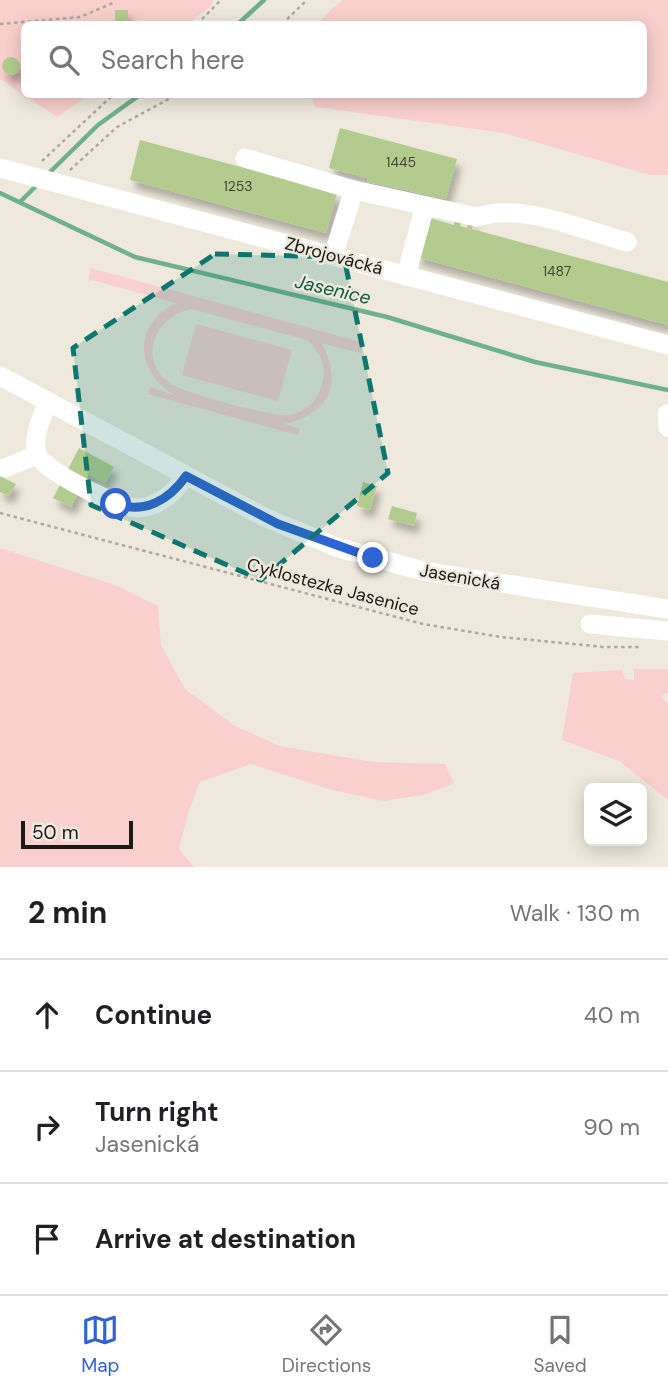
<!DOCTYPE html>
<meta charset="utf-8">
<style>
:root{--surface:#fff;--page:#f2f2f2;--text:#202124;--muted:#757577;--line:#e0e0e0;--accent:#2f63d2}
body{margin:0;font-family:"DM Sans",sans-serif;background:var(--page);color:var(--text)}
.controls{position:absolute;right:21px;bottom:21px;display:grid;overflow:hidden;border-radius:10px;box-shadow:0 4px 18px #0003}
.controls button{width:63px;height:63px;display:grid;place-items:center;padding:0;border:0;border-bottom:2px solid var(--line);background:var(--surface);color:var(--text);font:35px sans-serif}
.scale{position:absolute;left:21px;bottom:18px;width:112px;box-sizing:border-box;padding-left:7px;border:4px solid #1c1a16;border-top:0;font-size:19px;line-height:24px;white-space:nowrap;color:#1c1a16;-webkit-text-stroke:5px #eee9dc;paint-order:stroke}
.stop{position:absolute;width:21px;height:21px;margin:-16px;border:5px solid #2f63d2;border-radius:50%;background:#fff}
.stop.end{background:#2f63d2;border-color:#fff;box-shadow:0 2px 7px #0008}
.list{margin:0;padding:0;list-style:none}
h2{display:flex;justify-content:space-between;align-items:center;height:91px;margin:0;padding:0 28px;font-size:30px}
h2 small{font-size:23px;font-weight:400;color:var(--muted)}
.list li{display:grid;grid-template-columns:46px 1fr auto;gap:21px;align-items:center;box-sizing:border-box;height:112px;padding:0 28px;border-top:2px solid var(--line)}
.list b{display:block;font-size:26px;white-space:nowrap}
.list p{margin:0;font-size:23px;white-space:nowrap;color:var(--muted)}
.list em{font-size:23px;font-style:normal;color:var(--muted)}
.icon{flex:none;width:38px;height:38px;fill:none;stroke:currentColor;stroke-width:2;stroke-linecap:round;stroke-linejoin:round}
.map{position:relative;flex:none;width:668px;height:867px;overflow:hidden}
.search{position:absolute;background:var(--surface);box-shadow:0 4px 18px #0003;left:21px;right:21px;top:21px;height:77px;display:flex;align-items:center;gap:18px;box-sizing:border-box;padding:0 24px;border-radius:10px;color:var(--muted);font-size:26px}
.sheet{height:427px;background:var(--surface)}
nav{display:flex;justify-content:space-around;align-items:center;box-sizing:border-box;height:98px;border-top:2px solid var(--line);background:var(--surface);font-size:19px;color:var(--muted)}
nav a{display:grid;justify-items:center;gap:4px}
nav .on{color:var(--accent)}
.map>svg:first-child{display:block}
.green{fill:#f9d0ce;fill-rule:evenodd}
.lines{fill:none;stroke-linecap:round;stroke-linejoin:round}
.stream{stroke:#6fb18e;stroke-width:4.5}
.building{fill:#b3cb8e;filter:url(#shadow)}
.path{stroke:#ada99f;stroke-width:2.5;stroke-dasharray:3.5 3.5;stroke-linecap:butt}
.minor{stroke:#fff;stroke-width:19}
.route{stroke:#2f63d2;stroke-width:9}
.marked{fill:#0f766e;fill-opacity:0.2;stroke:#0f766e;stroke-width:5;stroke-dasharray:14 9;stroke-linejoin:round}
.labels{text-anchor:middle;stroke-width:5;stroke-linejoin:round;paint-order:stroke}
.number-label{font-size:14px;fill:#424634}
.street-label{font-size:18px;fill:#1c1a16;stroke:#eee9dc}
.water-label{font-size:19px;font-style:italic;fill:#085c3b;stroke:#eee9dc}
</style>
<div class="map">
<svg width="668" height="867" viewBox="0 0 668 867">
<defs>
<filter id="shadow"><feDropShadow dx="4.5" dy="8" stdDeviation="3.5" flood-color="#0004"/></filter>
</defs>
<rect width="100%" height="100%" fill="#eee9dc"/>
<g class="green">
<path d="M0,0h213l-2,6 -24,18h-163v70l66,1 -33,22 -57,-38z"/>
<path d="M342,0h326v175h-18l-146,-42 -188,-26 -6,-12 334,-1v-70h-328z"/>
<path d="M91,268l273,75 -3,10 -40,-10c23,39 8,72 -37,81l16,5 -2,6 -150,-41 2,-7 26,9c-41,-24 -44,-71 0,-93l-88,-24zM191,309l116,31c14,13 21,29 14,48 -4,14 -17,24 -31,27 -15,3 -106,-22 -119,-31 -35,-24 -16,-68 20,-75z"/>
<path d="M196,324l96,26 -14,51 -96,-26z"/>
<path d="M0,548l115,37 43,21 3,39 24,44 50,37 45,20 93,16 72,2 9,19 -27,11 -44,7 -51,-11 -81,-26 -51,18 -12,31 -9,36 15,18h-194z"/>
<path d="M634,669h34v23l-7,5 7,6v97l-49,-39 -57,-21 11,-67 49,-3 3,9 9,1z"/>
</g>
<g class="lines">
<g class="stream">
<path d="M238,24l26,-24"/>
<path d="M46,176l52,-51 43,-31"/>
<path d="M0,193l135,64 252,60 148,45 133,28"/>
<path d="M21,201l17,-17"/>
</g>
</g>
<g class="building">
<rect x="115" y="10" width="13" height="11"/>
<circle cx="11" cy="66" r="9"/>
<path d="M340,128l117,31 -11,40 -78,-17 -1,-4 -38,-10z"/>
<path d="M140,140l197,53 -11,40 -196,-53z"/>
<path d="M427,217l27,8 1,-4 6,2 -1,3 7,2 2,-8 5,1 -2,8 196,53v43l-252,-68z"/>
<path d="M79,448l35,19 -9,16 -17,-9 -17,33 -18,-9z"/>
<path d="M0,476l16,8 -7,12 -9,-4z"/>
<path d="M363,482l14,4 -7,24 -13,-4z"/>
<path d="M392,506l25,7 -3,13 -26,-7z"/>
</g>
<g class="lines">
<g class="path">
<path d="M0,24l80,-7 33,-14"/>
<path d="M197,24l24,-24"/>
<path d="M282,24l25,-24"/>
<path d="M42,161l72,-67"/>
<path d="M70,170l47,-43 61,-33"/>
<path d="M0,513l423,111 78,13 103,10h38"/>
</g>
<g class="minor">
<path d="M245,158l109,32 -21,66"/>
<path d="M0,168l668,177"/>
<path d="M354,190l123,27c45,-15 105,13 150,25"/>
<path d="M406,276l19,-70"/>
<path d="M0,376l264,141 72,30 87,24 245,38"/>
<path d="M48,402c-6,15 -16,35 -11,52 5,16 85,56 102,54 20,-2 36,-16 47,-32"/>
<path d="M667,414l1,13"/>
<path d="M5,468l32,-13"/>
<path d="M590,624l78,7"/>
</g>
</g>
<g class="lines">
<path class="route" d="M116,504c29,10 53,-4 70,-28l92,48 95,34"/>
</g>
<path class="marked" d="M215,254l129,3 44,216 -127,107 -170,-75 -18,-157z"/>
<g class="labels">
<g class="number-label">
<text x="401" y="167">1445</text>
<text x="238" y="191">1253</text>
<text x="557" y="276">1487</text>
</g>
<g class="street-label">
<text transform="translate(334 256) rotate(15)" y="6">Zbrojovácká</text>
<text transform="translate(460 577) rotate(10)" y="6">Jasenická</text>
<text transform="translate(333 587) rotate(15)" y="6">Cyklostezka Jasenice</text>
</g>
<g class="water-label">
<text transform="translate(333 289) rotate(13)" y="7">Jasenice</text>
</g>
</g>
</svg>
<div class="controls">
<button><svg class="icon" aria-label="layers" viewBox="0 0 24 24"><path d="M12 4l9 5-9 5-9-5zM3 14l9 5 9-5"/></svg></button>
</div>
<div class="scale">50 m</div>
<div class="stop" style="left:116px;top:504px"></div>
<div class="stop end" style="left:373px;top:558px"></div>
<div class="search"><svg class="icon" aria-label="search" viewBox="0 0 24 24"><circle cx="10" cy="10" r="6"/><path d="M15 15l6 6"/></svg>Search here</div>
</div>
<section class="sheet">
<h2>2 min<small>Walk · 130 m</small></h2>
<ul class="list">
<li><svg class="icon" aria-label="ahead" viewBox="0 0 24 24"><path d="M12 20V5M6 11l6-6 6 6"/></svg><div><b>Continue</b></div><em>40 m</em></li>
<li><svg class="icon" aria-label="right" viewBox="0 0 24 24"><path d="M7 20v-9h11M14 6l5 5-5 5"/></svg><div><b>Turn right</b><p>Jasenická</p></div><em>90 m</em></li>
<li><svg class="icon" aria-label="arrive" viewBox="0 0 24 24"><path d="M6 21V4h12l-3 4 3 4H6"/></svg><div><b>Arrive at destination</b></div></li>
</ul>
</section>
<nav>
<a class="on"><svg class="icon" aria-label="map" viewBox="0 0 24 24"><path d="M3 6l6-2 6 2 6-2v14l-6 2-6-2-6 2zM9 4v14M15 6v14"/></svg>Map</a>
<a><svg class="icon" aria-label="directions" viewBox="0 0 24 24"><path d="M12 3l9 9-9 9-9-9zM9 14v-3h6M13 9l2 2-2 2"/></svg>Directions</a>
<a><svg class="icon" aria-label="saved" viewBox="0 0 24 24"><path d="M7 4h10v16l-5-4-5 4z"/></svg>Saved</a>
</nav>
